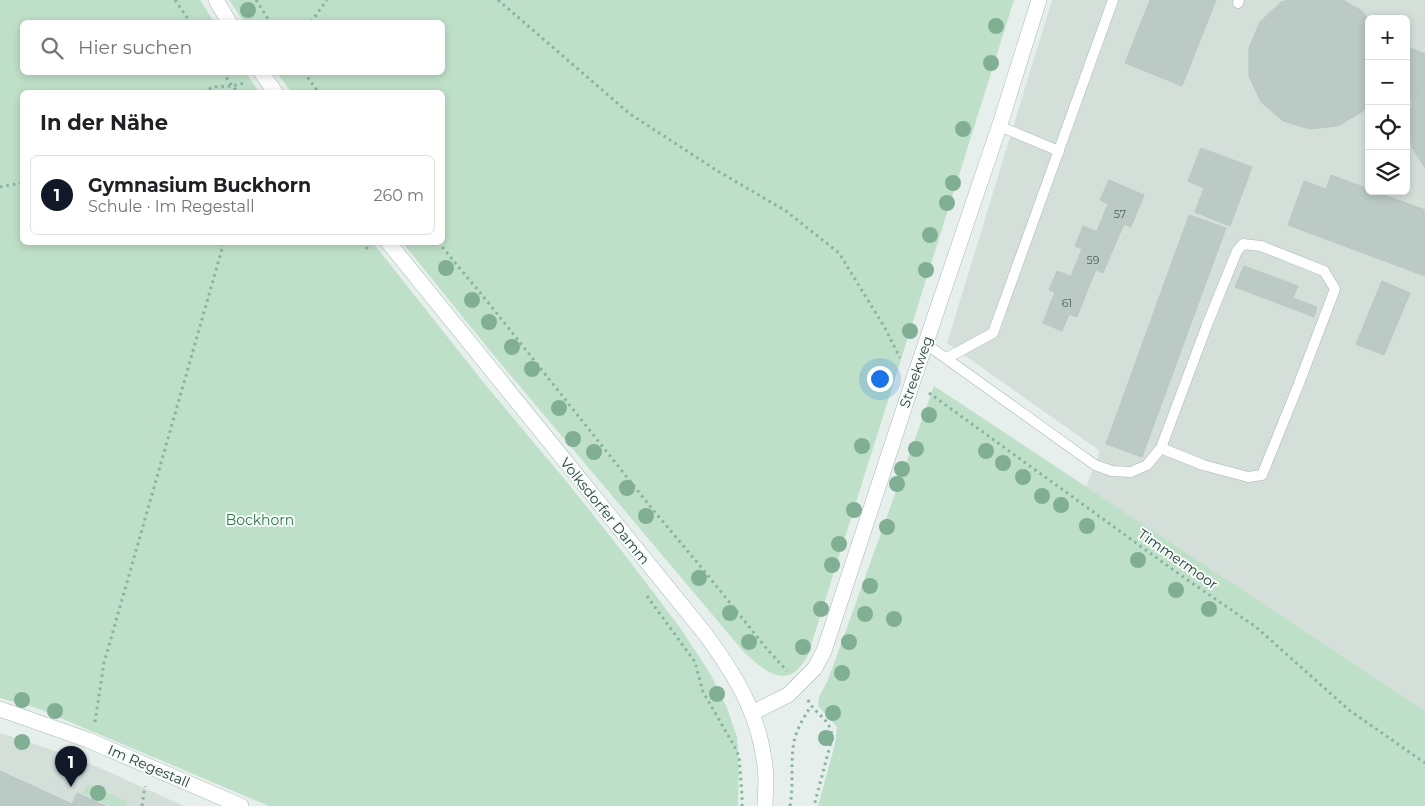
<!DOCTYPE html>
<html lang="de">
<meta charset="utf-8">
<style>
:root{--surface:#fff;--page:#f6f6f6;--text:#202124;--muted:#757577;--line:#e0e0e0;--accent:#111827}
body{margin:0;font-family:Montserrat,sans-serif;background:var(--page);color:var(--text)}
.controls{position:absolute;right:15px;top:15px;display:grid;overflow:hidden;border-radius:8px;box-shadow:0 2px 8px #0003}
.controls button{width:45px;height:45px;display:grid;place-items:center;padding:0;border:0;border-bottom:1px solid var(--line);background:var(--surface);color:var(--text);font:25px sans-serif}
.you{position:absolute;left:879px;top:378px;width:18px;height:18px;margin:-12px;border:4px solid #fff;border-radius:50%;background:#1a73e8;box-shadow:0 0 0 8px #1a73e833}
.badge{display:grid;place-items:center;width:32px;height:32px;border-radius:50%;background:var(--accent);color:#fff;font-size:16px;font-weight:700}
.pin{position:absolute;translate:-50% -41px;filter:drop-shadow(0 1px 2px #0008)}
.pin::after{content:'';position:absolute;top:26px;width:18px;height:15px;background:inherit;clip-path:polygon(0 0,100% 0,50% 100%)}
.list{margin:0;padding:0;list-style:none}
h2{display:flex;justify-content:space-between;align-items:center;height:65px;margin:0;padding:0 20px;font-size:21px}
h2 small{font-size:16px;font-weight:400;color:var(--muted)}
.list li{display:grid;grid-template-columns:32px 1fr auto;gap:15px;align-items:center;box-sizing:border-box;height:80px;margin:0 10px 10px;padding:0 10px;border:1px solid var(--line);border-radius:8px}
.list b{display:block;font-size:19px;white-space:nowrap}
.list p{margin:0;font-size:16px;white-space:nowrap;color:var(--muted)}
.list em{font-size:16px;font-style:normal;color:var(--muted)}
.icon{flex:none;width:28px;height:28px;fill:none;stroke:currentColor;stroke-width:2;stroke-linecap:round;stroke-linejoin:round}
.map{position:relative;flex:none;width:1425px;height:806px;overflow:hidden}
.search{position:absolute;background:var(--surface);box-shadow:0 2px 8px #0003;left:20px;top:20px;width:425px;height:55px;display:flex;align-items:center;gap:12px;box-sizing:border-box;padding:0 18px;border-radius:8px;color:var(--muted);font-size:19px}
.panel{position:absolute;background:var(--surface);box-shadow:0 2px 8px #0003;left:20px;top:90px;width:425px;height:155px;border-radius:8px}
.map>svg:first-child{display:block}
.built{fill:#d4dfda;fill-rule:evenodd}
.green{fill:#bfe0c8}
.building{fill:#bbcac4;stroke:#b8c9c2}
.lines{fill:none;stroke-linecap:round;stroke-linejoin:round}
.lane-casing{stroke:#a8b8b2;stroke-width:11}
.street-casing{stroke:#a8b8b2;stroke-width:16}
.secondary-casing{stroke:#a4bbb3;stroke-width:16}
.path{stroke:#86b3a5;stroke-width:3;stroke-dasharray:2.5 4;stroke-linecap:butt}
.lane{stroke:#fff;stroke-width:10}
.street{stroke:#fff;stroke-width:15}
.secondary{stroke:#fff;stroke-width:15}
.tree{fill:#80af93}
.labels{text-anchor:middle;stroke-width:4;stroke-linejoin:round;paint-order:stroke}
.number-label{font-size:11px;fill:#4a645c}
.street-label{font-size:14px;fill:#24423a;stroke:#f7fbf9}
.park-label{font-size:14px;fill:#2d7a4b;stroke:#f7fbf9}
</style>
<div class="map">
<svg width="1425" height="806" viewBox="0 0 1425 806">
<rect width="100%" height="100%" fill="#e6efeb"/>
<g class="built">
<path d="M1052,0h373v711l-339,-224 14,-36 -153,-108zM1369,19h37v172h-37z"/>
<path d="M0,733l35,11 63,23 86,39h-184z"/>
</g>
<g class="green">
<path d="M0,0h200l14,22h-192v50l224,1 13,19h-237v150l351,1 111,140 87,104 54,68 56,74 30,46 16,33 10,29 2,31 -1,38h-469l-232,-98 -37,-10z"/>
<path d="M229,0h785l-206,655c-3,5 -6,10 -10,14 -18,19 -42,-6 -55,-18l-252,-299 -88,-109 39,-1v-150h-151l-14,-19 165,-1v-50h-198z"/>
<path d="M934,386l491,325v95h-607l17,-62 2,-17 -19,-21 1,-9 9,-17z"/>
<path d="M87,784l41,18 -2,4h-15l-28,-13z"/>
</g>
<g class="building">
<path d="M1150,0h66l-34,86 -57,-23z"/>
<path d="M1289,0h54l19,11 7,10v82l-6,8 -25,15 -28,3 -27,-8 -22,-19 -12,-26v-28l11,-26 21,-20z"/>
<path d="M1406,46l19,8v25l-13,22 -6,-3z"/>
<path d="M1425,79v89l-13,-21 -4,-23 4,-23z"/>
<path d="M1201,148l51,19 -22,59 -35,-14 9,-24 -16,-7z"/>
<path d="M1331,175l38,14v2h5l51,19v66l-137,-51 16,-44 22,8z"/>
<path d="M1109,180l35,15 -13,32 -7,-3 -7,16 -20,-9 11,-27 -8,-4z"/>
<path d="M1189,215l37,13 -84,229 -36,-13z"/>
<path d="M1083,226l34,14 -14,33 -7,-3 -6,14 -19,-8 11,-27 -7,-3z"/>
<path d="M1244,266l54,20 -5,12 24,9 -3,10 -79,-30z"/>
<path d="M1057,271l33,13 -13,33 -8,-3 -7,17 -19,-8 12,-31 -6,-2z"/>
<path d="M1382,281l28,12 -26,62 -28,-11z"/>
<path d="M0,771l72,33 5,-11 29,13h-106z"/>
</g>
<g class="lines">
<defs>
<g id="lane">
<path d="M1238,3l1,-3"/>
<path d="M999,126l60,25"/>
<path d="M926,344l169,121 17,6 19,1 16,-7 14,-17 46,-123 30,-74 6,-7 18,2 63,25 11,18 -37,97 -36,89 -14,2 -45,-12 -42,-17"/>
<path d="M947,358l46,-25 120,-333"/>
</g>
<g id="street">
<path d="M0,709l88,31 153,66"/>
<path d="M752,713l36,-18 27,-27 9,-17 89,-270 88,-260 38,-121"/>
</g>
<g id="secondary">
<path d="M216,0l13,22"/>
<path d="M261,72l14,20"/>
<path d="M388,242l318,393c33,45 57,86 60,144 0,9 -1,18 -1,27"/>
</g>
</defs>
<use href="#lane" class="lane-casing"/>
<use href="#street" class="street-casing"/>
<use href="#secondary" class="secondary-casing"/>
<g class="path">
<path d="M175,0l15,22"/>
<path d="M256,0l14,22"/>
<path d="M498,0l132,114 86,56 70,41 53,42 46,75 15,30"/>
<path d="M311,22l16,-22"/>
<path d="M223,72l9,14 6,6"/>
<path d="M304,72l14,20"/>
<path d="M203,92l10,-5 19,-1 13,-3"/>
<path d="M0,187l22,-4"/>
<path d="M362,242l8,10"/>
<path d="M438,242l53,64 158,199 52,62 66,82 20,22"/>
<path d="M929,393l250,181 77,53 93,83 76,53"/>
<path d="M647,596l48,66 8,30 29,50 7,14 3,39v11"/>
<path d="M808,700c8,16 23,18 24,38l-18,68"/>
<path d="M95,722l9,-59 120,-421"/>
<path d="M142,806l3,-20"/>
<path d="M790,806c4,-21 0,-43 4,-64 2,-12 10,-25 17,-36"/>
</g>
<use href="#lane" class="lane"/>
<use href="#street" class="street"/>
<use href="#secondary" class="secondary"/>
</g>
<g class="tree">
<circle cx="248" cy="10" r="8"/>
<circle cx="996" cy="26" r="8"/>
<circle cx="991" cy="63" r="8"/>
<circle cx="963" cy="129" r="8"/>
<circle cx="953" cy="183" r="8"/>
<circle cx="947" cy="203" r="8"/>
<circle cx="930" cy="235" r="8"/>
<circle cx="446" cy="268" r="8"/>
<circle cx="926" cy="270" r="8"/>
<circle cx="472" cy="300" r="8"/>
<circle cx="489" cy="322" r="8"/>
<circle cx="910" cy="331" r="8"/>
<circle cx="512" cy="347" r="8"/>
<circle cx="532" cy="369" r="8"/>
<circle cx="559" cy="408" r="8"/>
<circle cx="929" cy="415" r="8"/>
<circle cx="573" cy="439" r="8"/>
<circle cx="862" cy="446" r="8"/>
<circle cx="916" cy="449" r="8"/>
<circle cx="986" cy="451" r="8"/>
<circle cx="594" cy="452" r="8"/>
<circle cx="1003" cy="463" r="8"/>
<circle cx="902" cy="469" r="8"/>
<circle cx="1023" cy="477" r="8"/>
<circle cx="897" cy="484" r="8"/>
<circle cx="627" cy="488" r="8"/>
<circle cx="1042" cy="496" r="8"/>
<circle cx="1061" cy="505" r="8"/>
<circle cx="854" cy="510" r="8"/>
<circle cx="646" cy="516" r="8"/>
<circle cx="1087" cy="526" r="8"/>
<circle cx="887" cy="527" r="8"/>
<circle cx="839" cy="544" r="8"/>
<circle cx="1138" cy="560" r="8"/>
<circle cx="832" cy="565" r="8"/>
<circle cx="699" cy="578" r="8"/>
<circle cx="870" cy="586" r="8"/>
<circle cx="1176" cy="590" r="8"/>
<circle cx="821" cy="609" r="8"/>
<circle cx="1209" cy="609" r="8"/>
<circle cx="730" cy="613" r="8"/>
<circle cx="865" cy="614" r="8"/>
<circle cx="894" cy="619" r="8"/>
<circle cx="749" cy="642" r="8"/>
<circle cx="849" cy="642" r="8"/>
<circle cx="803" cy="647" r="8"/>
<circle cx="842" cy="673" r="8"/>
<circle cx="717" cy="694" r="8"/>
<circle cx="22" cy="700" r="8"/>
<circle cx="55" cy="711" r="8"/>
<circle cx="833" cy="713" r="8"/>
<circle cx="826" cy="738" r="8"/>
<circle cx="22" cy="742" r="8"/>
<circle cx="69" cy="762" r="8"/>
<circle cx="98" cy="793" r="8"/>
</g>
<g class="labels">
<g class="number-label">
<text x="1120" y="218">57</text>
<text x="1093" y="264">59</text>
<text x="1067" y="307">61</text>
</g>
<g class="street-label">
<text transform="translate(916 372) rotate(-71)" y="5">Streekweg</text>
<text transform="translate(605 511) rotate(51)" y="5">Volksdorfer Damm</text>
<text transform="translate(1178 559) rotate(35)" y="5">Timmermoor</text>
<text transform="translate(149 766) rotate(23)" y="5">Im Regestall</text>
</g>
<g class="park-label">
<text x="260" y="525">Bockhorn</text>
</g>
</g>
</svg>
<div class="controls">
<button>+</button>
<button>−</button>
<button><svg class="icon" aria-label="locate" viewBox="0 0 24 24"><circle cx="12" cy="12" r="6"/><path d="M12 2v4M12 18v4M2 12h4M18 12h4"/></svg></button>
<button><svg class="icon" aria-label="layers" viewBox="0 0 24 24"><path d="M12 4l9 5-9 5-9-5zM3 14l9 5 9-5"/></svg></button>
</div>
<div class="you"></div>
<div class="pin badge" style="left:71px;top:787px">1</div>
<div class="search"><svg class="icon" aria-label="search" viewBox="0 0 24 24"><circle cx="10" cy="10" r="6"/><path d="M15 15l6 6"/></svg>Hier suchen</div>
<section class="panel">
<h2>In der Nähe<small></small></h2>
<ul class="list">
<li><span class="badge">1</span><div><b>Gymnasium Buckhorn</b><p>Schule · Im Regestall</p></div><em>260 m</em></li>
</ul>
</section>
</div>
